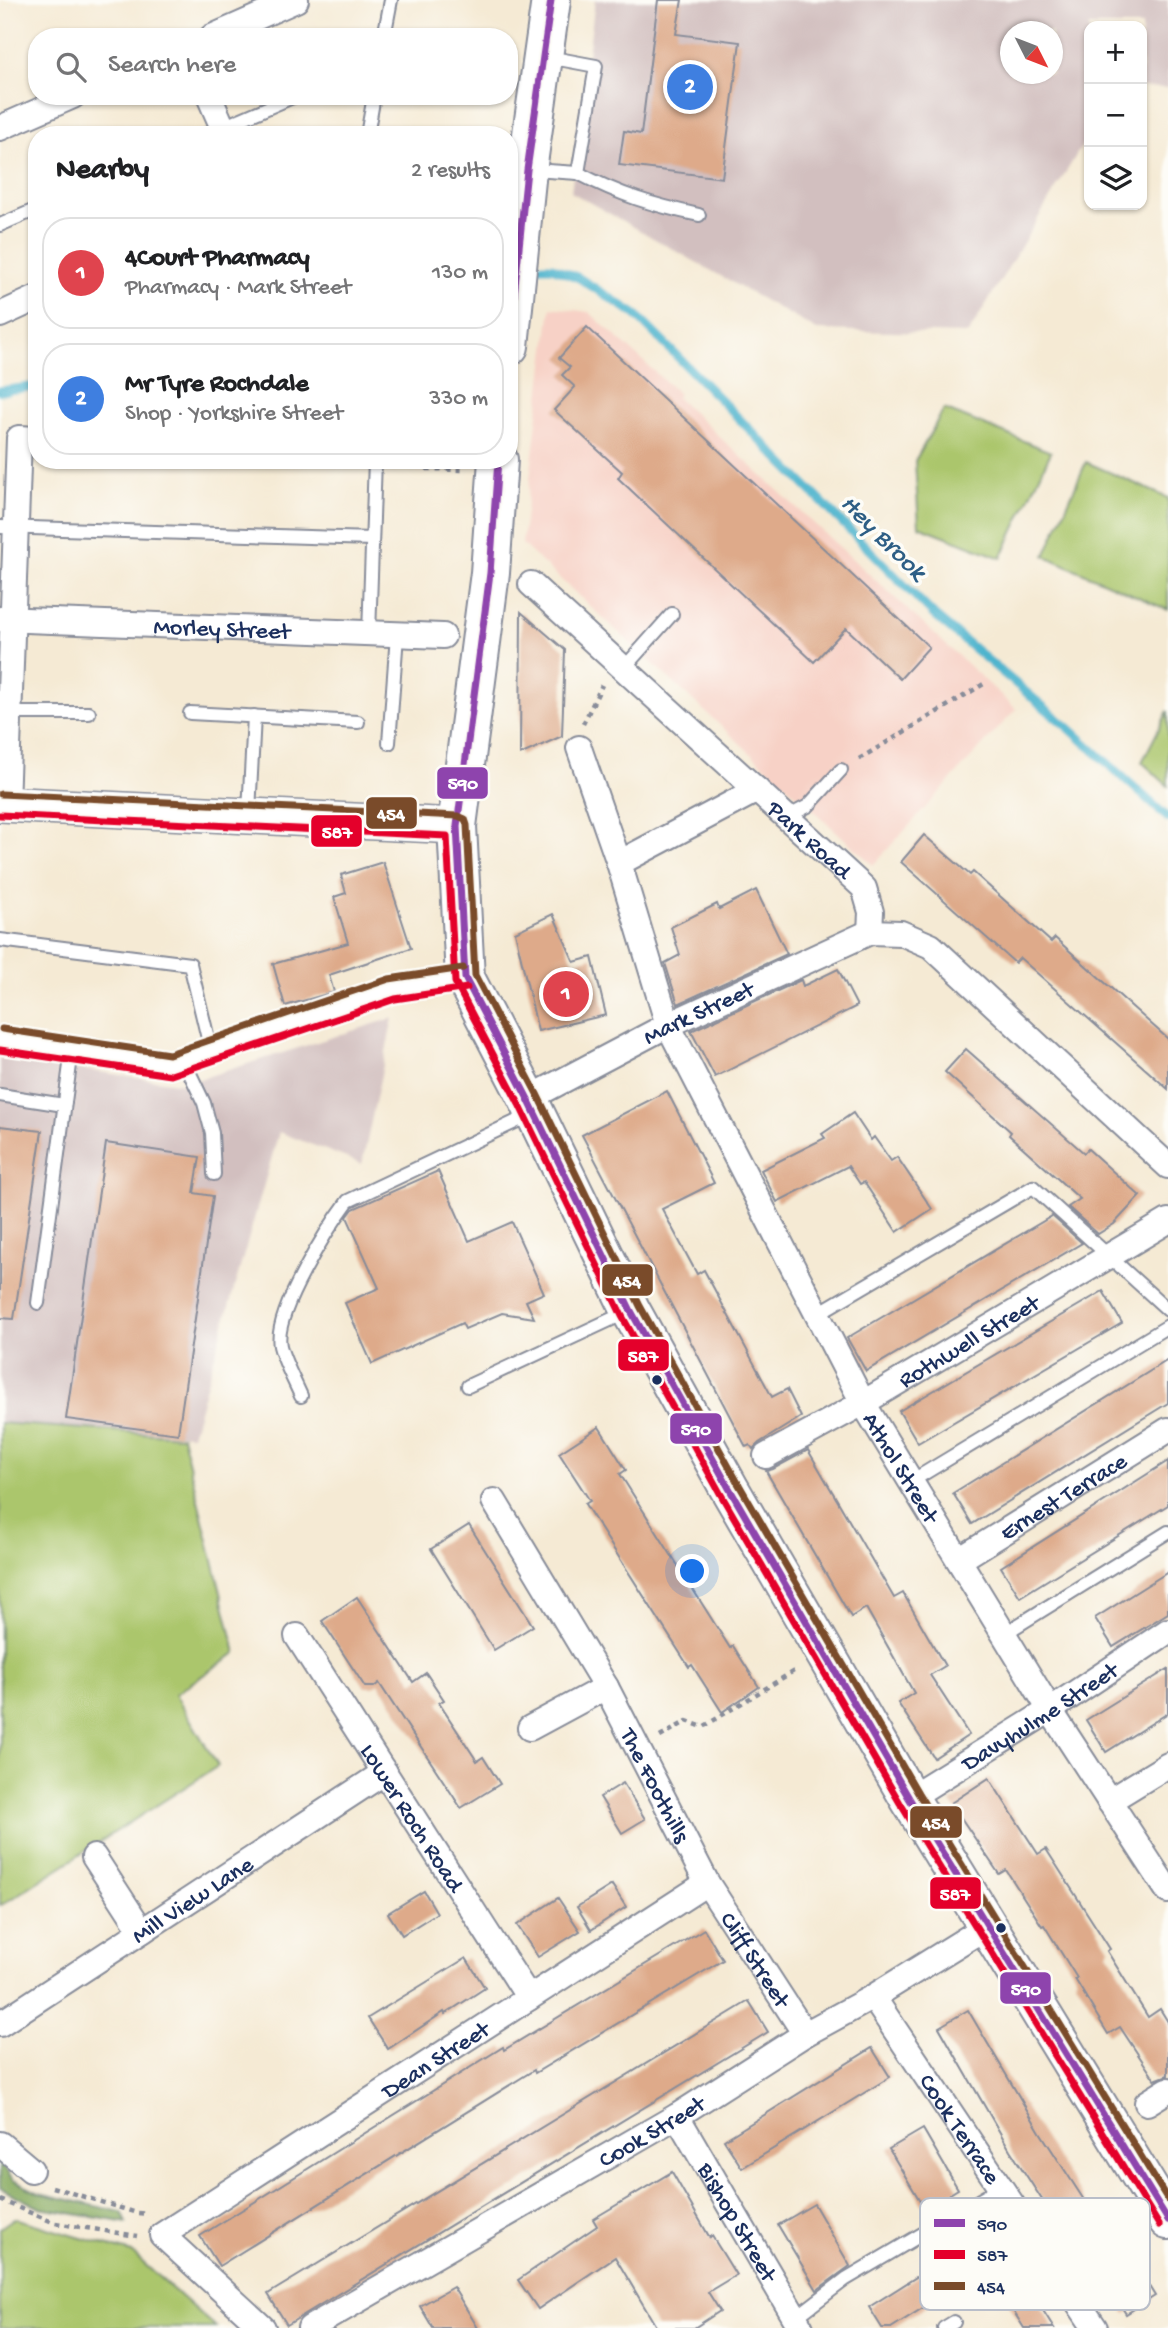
<!DOCTYPE html>
<meta charset="utf-8">
<style>
:root{--surface:#fff;--page:#f6f6f6;--text:#202124;--muted:#757577;--line:#e0e0e0;--accent:#ea580c}
body{margin:0;font-family:"Gochi Hand",sans-serif;background:var(--page);color:var(--text)}
.controls{position:absolute;right:21px;top:21px;display:grid;overflow:hidden;border-radius:14px;box-shadow:0 2px 5px #0004}
.controls button{width:63px;height:63px;display:grid;place-items:center;padding:0;border:0;border-bottom:2px solid var(--line);background:var(--surface);color:var(--text);font:35px sans-serif}
.compass{position:absolute;left:1000px;top:21px;width:63px;height:63px;border-radius:50%;background:var(--surface);box-shadow:0 2px 5px #0004;rotate:132deg}
.you{position:absolute;left:693px;top:1572px;width:24px;height:24px;margin:-18px;border:5px solid #fff;border-radius:50%;background:#1a73e8;box-shadow:0 0 0 10px #1a73e833}
.badge{display:grid;place-items:center;width:46px;height:46px;border-radius:50%;background:var(--accent);color:#fff;font-size:23px;font-weight:700}
.pin{position:absolute;translate:-50% -50%;border:4px solid #fff;box-shadow:0 2px 7px #0006}
.list{margin:0;padding:0;list-style:none}
h2{display:flex;justify-content:space-between;align-items:center;height:91px;margin:0;padding:0 28px;font-size:30px}
h2 small{font-size:23px;font-weight:400;color:var(--muted)}
.list li{display:grid;grid-template-columns:46px 1fr auto;gap:21px;align-items:center;box-sizing:border-box;height:112px;margin:0 14px 14px;padding:0 14px;border:2px solid var(--line);border-radius:28px}
.list b{display:block;font-size:26px;white-space:nowrap}
.list p{margin:0;font-size:23px;white-space:nowrap;color:var(--muted)}
.list em{font-size:23px;font-style:normal;color:var(--muted)}
.icon{flex:none;width:38px;height:38px;fill:none;stroke:currentColor;stroke-width:2;stroke-linecap:round;stroke-linejoin:round}
.map{position:relative;flex:none;width:1168px;height:2328px;overflow:hidden}
.search{position:absolute;background:var(--surface);box-shadow:0 2px 5px #0004;left:28px;top:28px;width:490px;height:77px;display:flex;align-items:center;gap:18px;box-sizing:border-box;padding:0 24px;border-radius:28px;color:var(--muted);font-size:26px}
.panel{position:absolute;background:var(--surface);box-shadow:0 2px 5px #0004;left:28px;top:126px;width:490px;height:343px;border-radius:28px}
.map>svg:first-child{display:block}
.built{fill:#f7d1c6}
.industrial{fill:#d2bfbf;fill-rule:evenodd}
.green{fill:#abc66c;stroke:#637a65;stroke-width:2}
.forest{fill:#88ab60;stroke:#526d5f;stroke-width:2}
.lines{fill:none;stroke-linecap:round;stroke-linejoin:round}
.stream{stroke:#4eb4cd;stroke-width:9}
.building{fill:#deaa8a}
.lane-casing{stroke:#888c99;stroke-width:16}
.street-casing{stroke:#888c99;stroke-width:28}
.secondary-casing{stroke:#888c99;stroke-width:38}
.highway-casing{stroke:#888c99;stroke-width:42}
.path{stroke:#888c99;stroke-width:4.5;stroke-dasharray:5 5;stroke-linecap:butt}
.lane{stroke:#fff;stroke-width:12}
.street{stroke:#fff;stroke-width:24}
.secondary{stroke:#fff;stroke-width:35}
.highway{stroke:#fff;stroke-width:38}
.bus-1-casing{stroke:#fdfcf7;stroke-width:12}
.bus-2-casing{stroke:#fdfcf7;stroke-width:12}
.bus-3-casing{stroke:#fdfcf7;stroke-width:12}
.bus-1{stroke:#8e44ad;stroke-width:7}
.bus-2{stroke:#e4002b;stroke-width:7}
.bus-3{stroke:#7a4b2a;stroke-width:7}
.bus-dot{fill:#1b2f5e;stroke:#fdfcf7;stroke-width:2.5}
.labels{text-anchor:middle;stroke-width:7;stroke-linejoin:round;paint-order:stroke}
.street-label{font-size:24px;fill:#1b2f5e;stroke:#fdfcf7}
.water-label{font-size:26px;font-style:italic;fill:#2d5e85;stroke:#fdfcf7}
.key{fill:#fdfcf7;stroke:#b9bec9;stroke-width:2}
.key-label{font-size:19px;fill:#1b2f5e}
.line-badge{stroke:#fdfcf7;stroke-width:2.5}
.badge-label{font-size:19px;text-anchor:middle;font-weight:bold;fill:#fff}
</style>
<div class="map">
<svg width="1168" height="2328" viewBox="0 0 1168 2328">
<rect width="100%" height="100%" fill="#fdfcf7"/>
<filter id="ink" filterUnits="userSpaceOnUse"><feTurbulence type="fractalNoise" baseFrequency=".0143" numOctaves="2"/><feDisplacementMap in="SourceGraphic" scale="14" xChannelSelector="R" yChannelSelector="G"/><feConvolveMatrix kernelMatrix="1 2 1 2 8 2 1 2 1" color-interpolation-filters="sRGB"/></filter>
<filter id="wash" filterUnits="userSpaceOnUse"><feTurbulence type="fractalNoise" baseFrequency=".00686" numOctaves="4" result="noise"/><feDisplacementMap in="SourceGraphic" scale="28" xChannelSelector="R" yChannelSelector="G"/><feGaussianBlur stdDeviation="1.57" result="paint"/><feColorMatrix in="noise" values="0 0 0 0 0 0 0 0 0 0 0 0 0 0 0 0 0 1.4 0 .05"/><feComposite in="paint" operator="in"/></filter>
<g filter="url(#wash)">
<rect width="100%" height="100%" fill="#f5ead4"/>
<path class="built" d="M551,307l38,5 90,82 -3,3 340,312 -143,156 -351,-321z"/>
<g class="industrial">
<path d="M595,0h573v88l-26,-1v-61h-53v108l-121,200 -151,-4 -246,-138zM1010,32h42v42h-42z"/>
<path d="M393,1018l-31,146 -83,-32 -87,303 -192,-12v-365l184,26z"/>
</g>
<g class="green">
<path d="M944,409l107,43 -50,106 -82,-32 -4,-65z"/>
<path d="M1086,462l82,36v112l-123,-54z"/>
<path d="M1168,711v75l-26,-24z"/>
<path d="M0,1423l182,13 54,217 -61,41 43,72 -218,140z"/>
<path d="M14,2218l118,35 84,75h-216v-100z"/>
</g>
<path class="forest" d="M0,2162l13,18 26,13 83,19 5,11 -87,-15 -40,-20z"/>
<g class="lines">
<g class="stream">
<path d="M525,267h27l27,11 56,36 300,302 135,113 98,89"/>
<path d="M0,391l37,-5"/>
</g>
</g>
<g id="blocks">
<g class="building">
<path d="M658,0h24l-6,34 64,8 -18,136 -103,-13 5,-34 17,3z"/>
<path d="M587,327l342,320 -29,32 -54,-51 -32,34 -196,-184 4,-6 -68,-62 21,-23 -13,-12 8,-8 -11,-9z"/>
<path d="M521,612l44,38 -3,86 -42,19z"/>
<path d="M924,835l46,40 3,-3 78,70 4,-4 113,101v50l-148,-131 -5,5 -114,-101z"/>
<path d="M383,862l28,86 -82,27 5,17 -49,14 -12,-42 75,-21 -14,-46 12,-4 -5,-18z"/>
<path d="M756,890l31,64 -109,50 -13,-41 15,-8 -9,-28 46,-23 2,5z"/>
<path d="M553,914l21,48 18,-5 14,58 -68,16 -23,-99z"/>
<path d="M838,969l19,37 -142,71 -24,-46 110,-51 2,6z"/>
<path d="M966,1049l118,104 4,-4 52,47 -26,28 -16,10 -30,-27 12,-8 -71,-64 2,-3 -66,-60z"/>
<path d="M667,1091l47,92 -52,26 35,65 7,-4 68,127 15,-8 14,28 -42,26 -6,6 -3,-4 -4,2 -164,-312z"/>
<path d="M853,1113l18,27 3,-3 17,24 6,-4 35,52 -35,23 -33,-50 -4,2 -12,-18 -71,36 -16,-32 64,-32 -3,-4z"/>
<path d="M0,1126l42,5 -28,188 -14,-1z"/>
<path d="M106,1143l94,14 -6,36 19,3 -35,238 -112,-15z"/>
<path d="M438,1171l31,70 43,-19 32,71 -18,8 8,17 -32,-5 -37,16 -3,-6 -90,41 -27,-61 34,-15 -32,-71 6,-8z"/>
<path d="M1052,1216l30,27 -216,128 -19,-33z"/>
<path d="M1103,1291l19,32 -204,120 -19,-32z"/>
<path d="M1168,1360v43l-196,121 -19,-31z"/>
<path d="M599,1427l27,43 -6,4 110,174 3,-2 26,41 -37,25 -30,-47 -3,2 -104,-163 5,-3 -31,-48z"/>
<path d="M808,1450l86,148 9,-5 42,73 -15,9 39,60 -35,23 -36,-55 16,-10 -48,-85 -15,9 -85,-146 7,-2z"/>
<path d="M1168,1461v44l-148,92 -19,-30z"/>
<path d="M469,1525l64,101 -39,24 -63,-101z"/>
<path d="M1168,1572v41l-55,34 -18,-29z"/>
<path d="M357,1597l56,85 13,-9 18,27 -5,3 38,58 6,-4 17,27 -39,24 -82,-125 -5,4h-9l-43,-66z"/>
<path d="M1168,1669v44l-62,39 -20,-32z"/>
<path d="M989,1778l49,76 8,-5 64,100 -3,2 41,66 12,-8 8,13v53l-13,5 -35,-53 -12,7 -33,-55 2,-1 -33,-53 -2,1 -36,-56 -7,4 -48,-71z"/>
<path d="M623,1783l22,36 -23,14 -22,-36z"/>
<path d="M612,1885l14,22 -35,23 -14,-23z"/>
<path d="M424,1891l13,22 -35,22 -14,-22z"/>
<path d="M558,1898l22,33 -42,26 -21,-32z"/>
<path d="M704,1929l19,31 -188,113 -1,-3 -315,196 -19,-30 303,-189 1,3z"/>
<path d="M466,1958l19,30 -40,26 -1,-2 -56,37 -20,-31z"/>
<path d="M749,2001l19,31 -481,293 -19,-31z"/>
<path d="M968,2010l72,122 57,88 8,-5 50,81 -29,18 -58,-94 -9,6 -49,-76 -71,-123z"/>
<path d="M872,2048l18,29 -148,91 -18,-28z"/>
<path d="M923,2129l35,60 -33,20 -36,-60z"/>
<path d="M672,2172l38,66 2,-2 24,39 -28,17 12,19 -26,17h-37l-42,-71 -77,52 -20,-29 79,-54 -4,-7z"/>
<path d="M814,2204l36,62 -33,24 -39,-65z"/>
<path d="M992,2229l62,99h-30l-38,-60 -95,60h-9l-13,-21z"/>
<path d="M453,2287l25,41h-45l-13,-22z"/>
</g>
</g>
</g>
<g filter="url(#ink)">
<use href="#blocks" fill-opacity="0" stroke="#888c99" stroke-width="2"/>
<g class="lines">
<defs>
<g id="lane">
<path d="M384,37l7,-37"/>
<path d="M204,135l91,-39"/>
<path d="M367,135l7,-39"/>
<path d="M533,170l45,3 18,-107 -48,-9"/>
<path d="M578,173c42,22 74,32 121,42"/>
<path d="M0,225l37,-16"/>
<path d="M0,527l372,12"/>
<path d="M369,634l6,-174"/>
<path d="M624,668l48,-54"/>
<path d="M9,713h80"/>
<path d="M190,713l168,9"/>
<path d="M389,743l8,-108"/>
<path d="M249,812l5,-96"/>
<path d="M787,817l21,-11 33,-36"/>
<path d="M0,940l190,24 21,87"/>
<path d="M184,1061l20,42 8,30 2,41"/>
<path d="M0,1095l64,10"/>
<path d="M38,1303l34,-253"/>
<path d="M817,1314l216,-127 135,123"/>
<path d="M468,1386l159,-74"/>
<path d="M301,1396c-7,-16 -17,-34 -21,-50 -7,-33 48,-118 68,-145l184,-87"/>
<path d="M910,1482l258,-156"/>
<path d="M1004,1634l164,-102"/>
<path d="M795,2318l51,-39 156,-92"/>
<path d="M944,2328l10,-6"/>
</g>
<g id="street">
<path d="M212,37l84,-37"/>
<path d="M209,96l17,39"/>
<path d="M0,128l73,-32"/>
<path d="M0,315l37,-17"/>
<path id="s1" d="M531,584l333,304 7,24 -1,20"/>
<path id="s2" d="M0,619l443,17"/>
<path id="s3" d="M579,748l40,115 49,162 195,378 187,307 118,181"/>
<path d="M6,805l13,-367 18,1"/>
<path d="M619,863l138,-73"/>
<path d="M0,1039l170,26 222,-76 73,-11"/>
<path id="s4" d="M528,1099l140,-74 202,-93 31,1 30,13 237,220"/>
<path id="s5" d="M766,1456l97,-53 305,-182"/>
<path id="s6" d="M494,1501l112,186 101,196 98,151"/>
<path id="s7" d="M959,1560l209,-130"/>
<path id="s8" d="M297,1636l232,362"/>
<path d="M530,1728l76,-41"/>
<path id="s9" d="M909,1798l141,-88 118,-79"/>
<path d="M1109,1801l59,-36"/>
<path d="M94,1857l48,74"/>
<path id="s10" d="M873,1997l222,331"/>
<path id="s11" d="M0,2024l385,-252"/>
<path d="M1147,2103l21,-13"/>
<path id="s12" d="M677,2116l124,212"/>
<path d="M0,2144l31,26"/>
<path id="s13" d="M263,2328l-101,-93 545,-352"/>
<path id="s14" d="M310,2328l367,-212 128,-82 68,-37 116,-72"/>
</g>
<path id="secondary" d="M0,804l457,22"/>
<g id="highway">
<path d="M509,346l18,-176 24,-170"/>
<path d="M498,460l-8,113 -33,253 8,152 63,121 103,212 98,177 180,310 259,422"/>
</g>
</defs>
<use href="#lane" class="lane-casing"/>
<use href="#street" class="street-casing"/>
<use href="#secondary" class="secondary-casing"/>
<use href="#highway" class="highway-casing"/>
<g class="path">
<path d="M421,460l7,9 37,1"/>
<path d="M583,724l19,-39"/>
<path d="M859,759l128,-77"/>
<path d="M660,1737l27,-16 16,6 94,-58"/>
<path d="M52,2187l85,26 11,1"/>
<path d="M0,2200l55,23 82,13"/>
</g>
<use href="#lane" class="lane"/>
<use href="#street" class="street"/>
<use href="#secondary" class="secondary"/>
<use href="#highway" class="highway"/>
<defs>
<g id="bus-1">
<path d="M509,344l18,-174 24,-170"/>
<path d="M498,460l-8,113 -33,253 8,152 63,121 103,212 98,177 180,310 259,422"/>
</g>
<g id="bus-2">
<path d="M0,815l447,21 8,146 64,122 103,212 98,177 180,310 259,422"/>
<path d="M0,1050l171,25 224,-76 72,-11"/>
</g>
<g id="bus-3">
<path d="M1,794l457,22 7,3 2,6 8,150 62,119 103,212 98,177 180,310 250,407"/>
<path d="M2,1029l167,25 220,-75 74,-11"/>
</g>
</defs>
<use href="#bus-1" class="bus-1-casing"/>
<use href="#bus-2" class="bus-2-casing"/>
<use href="#bus-3" class="bus-3-casing"/>
<use href="#bus-1" class="bus-1"/>
<use href="#bus-2" class="bus-2"/>
<use href="#bus-3" class="bus-3"/>
</g>
</g>
<g class="bus-dot">
<circle cx="657" cy="1380" r="6"/>
<circle cx="1001" cy="1928" r="6"/>
</g>
<g class="labels">
<g class="street-label">
<text dy="8" stroke="none"><textPath href="#s2" startOffset="222">Morley Street</textPath></text>
<text dy="8" stroke="none"><textPath href="#s1" startOffset="378">Park Road</textPath></text>
<text dy="8" stroke="none"><textPath href="#s4" startOffset="191">Mark Street</textPath></text>
<text dy="8" stroke="none"><textPath href="#s5" startOffset="233">Rothwell Street</textPath></text>
<text dy="8" stroke="none"><textPath href="#s3" startOffset="791">Athol Street</textPath></text>
<text dy="8" stroke="none"><textPath href="#s7" startOffset="122">Ernest Terrace</textPath></text>
<text dy="8" stroke="none"><textPath href="#s9" startOffset="154">Davyhulme Street</textPath></text>
<text dy="8" stroke="none"><textPath href="#s6" startOffset="327">The Foothills</textPath></text>
<text dy="8" stroke="none"><textPath href="#s8" startOffset="215">Lower Roch Road</textPath></text>
<text dy="8" stroke="none"><textPath href="#s11" startOffset="229">Mill View Lane</textPath></text>
<text dy="8" stroke="none"><textPath href="#s6" startOffset="528">Cliff Street</textPath></text>
<text dy="8" stroke="none"><textPath href="#s13" startOffset="462">Dean Street</textPath></text>
<text dy="8" stroke="none"><textPath href="#s10" startOffset="158">Cook Terrace</textPath></text>
<text dy="8" stroke="none"><textPath href="#s14" startOffset="394">Cook Street</textPath></text>
<text dy="8" stroke="none"><textPath href="#s12" startOffset="122">Bishop Street</textPath></text>
</g>
<g class="water-label">
<text transform="translate(885 536) rotate(45)" y="9">Hey Brook</text>
</g>
</g>
<rect x="920" y="2198" width="230" height="112" rx="10" class="key"/>
<rect x="934" y="2219" width="31" height="8" fill="#8e44ad"/>
<rect x="934" y="2250" width="31" height="9" fill="#e4002b"/>
<rect x="934" y="2282" width="31" height="8" fill="#7a4b2a"/>
<g class="key-label">
<text x="977" y="2230">590</text>
<text x="977" y="2261">587</text>
<text x="977" y="2293">454</text>
</g>
<g class="line-badge">
<rect x="436" y="766" width="53" height="34" rx="7" fill="#8e44ad"/>
<rect x="365" y="796" width="53" height="34" rx="7" fill="#7a4b2a"/>
<rect x="310" y="814" width="53" height="34" rx="7" fill="#e4002b"/>
<rect x="601" y="1263" width="53" height="34" rx="7" fill="#7a4b2a"/>
<rect x="617" y="1338" width="53" height="34" rx="7" fill="#e4002b"/>
<rect x="669" y="1412" width="54" height="33" rx="7" fill="#8e44ad"/>
<rect x="909" y="1805" width="54" height="34" rx="7" fill="#7a4b2a"/>
<rect x="929" y="1876" width="53" height="34" rx="7" fill="#e4002b"/>
<rect x="999" y="1971" width="53" height="34" rx="7" fill="#8e44ad"/>
</g>
<g class="badge-label">
<text x="463" y="789">590</text>
<text x="391" y="820">454</text>
<text x="337" y="838">587</text>
<text x="627" y="1287">454</text>
<text x="643" y="1362">587</text>
<text x="696" y="1435">590</text>
<text x="936" y="1829">454</text>
<text x="955" y="1900">587</text>
<text x="1026" y="1995">590</text>
</g>
</svg>
<div class="controls">
<button>+</button>
<button>−</button>
<button><svg class="icon" aria-label="layers" viewBox="0 0 24 24"><path d="M12 4l9 5-9 5-9-5zM3 14l9 5 9-5"/></svg></button>
</div>
<svg class="compass" viewBox="-18 -18 36 36"><path d="M0-13l5 13h-10z" fill="#e53935"/><path d="M0 13l5-13h-10z" fill="#757577"/></svg>
<div class="you"></div>
<div class="pin badge" style="left:566px;top:994px;background:#e0444e">1</div>
<div class="pin badge" style="left:690px;top:87px;background:#3f7fe0">2</div>
<div class="search"><svg class="icon" aria-label="search" viewBox="0 0 24 24"><circle cx="10" cy="10" r="6"/><path d="M15 15l6 6"/></svg>Search here</div>
<section class="panel">
<h2>Nearby<small>2 results</small></h2>
<ul class="list">
<li><span class="badge" style="background:#e0444e">1</span><div><b>4Court Pharmacy</b><p>Pharmacy · Mark Street</p></div><em>130 m</em></li>
<li><span class="badge" style="background:#3f7fe0">2</span><div><b>Mr Tyre Rochdale</b><p>Shop · Yorkshire Street</p></div><em>330 m</em></li>
</ul>
</section>
</div>
